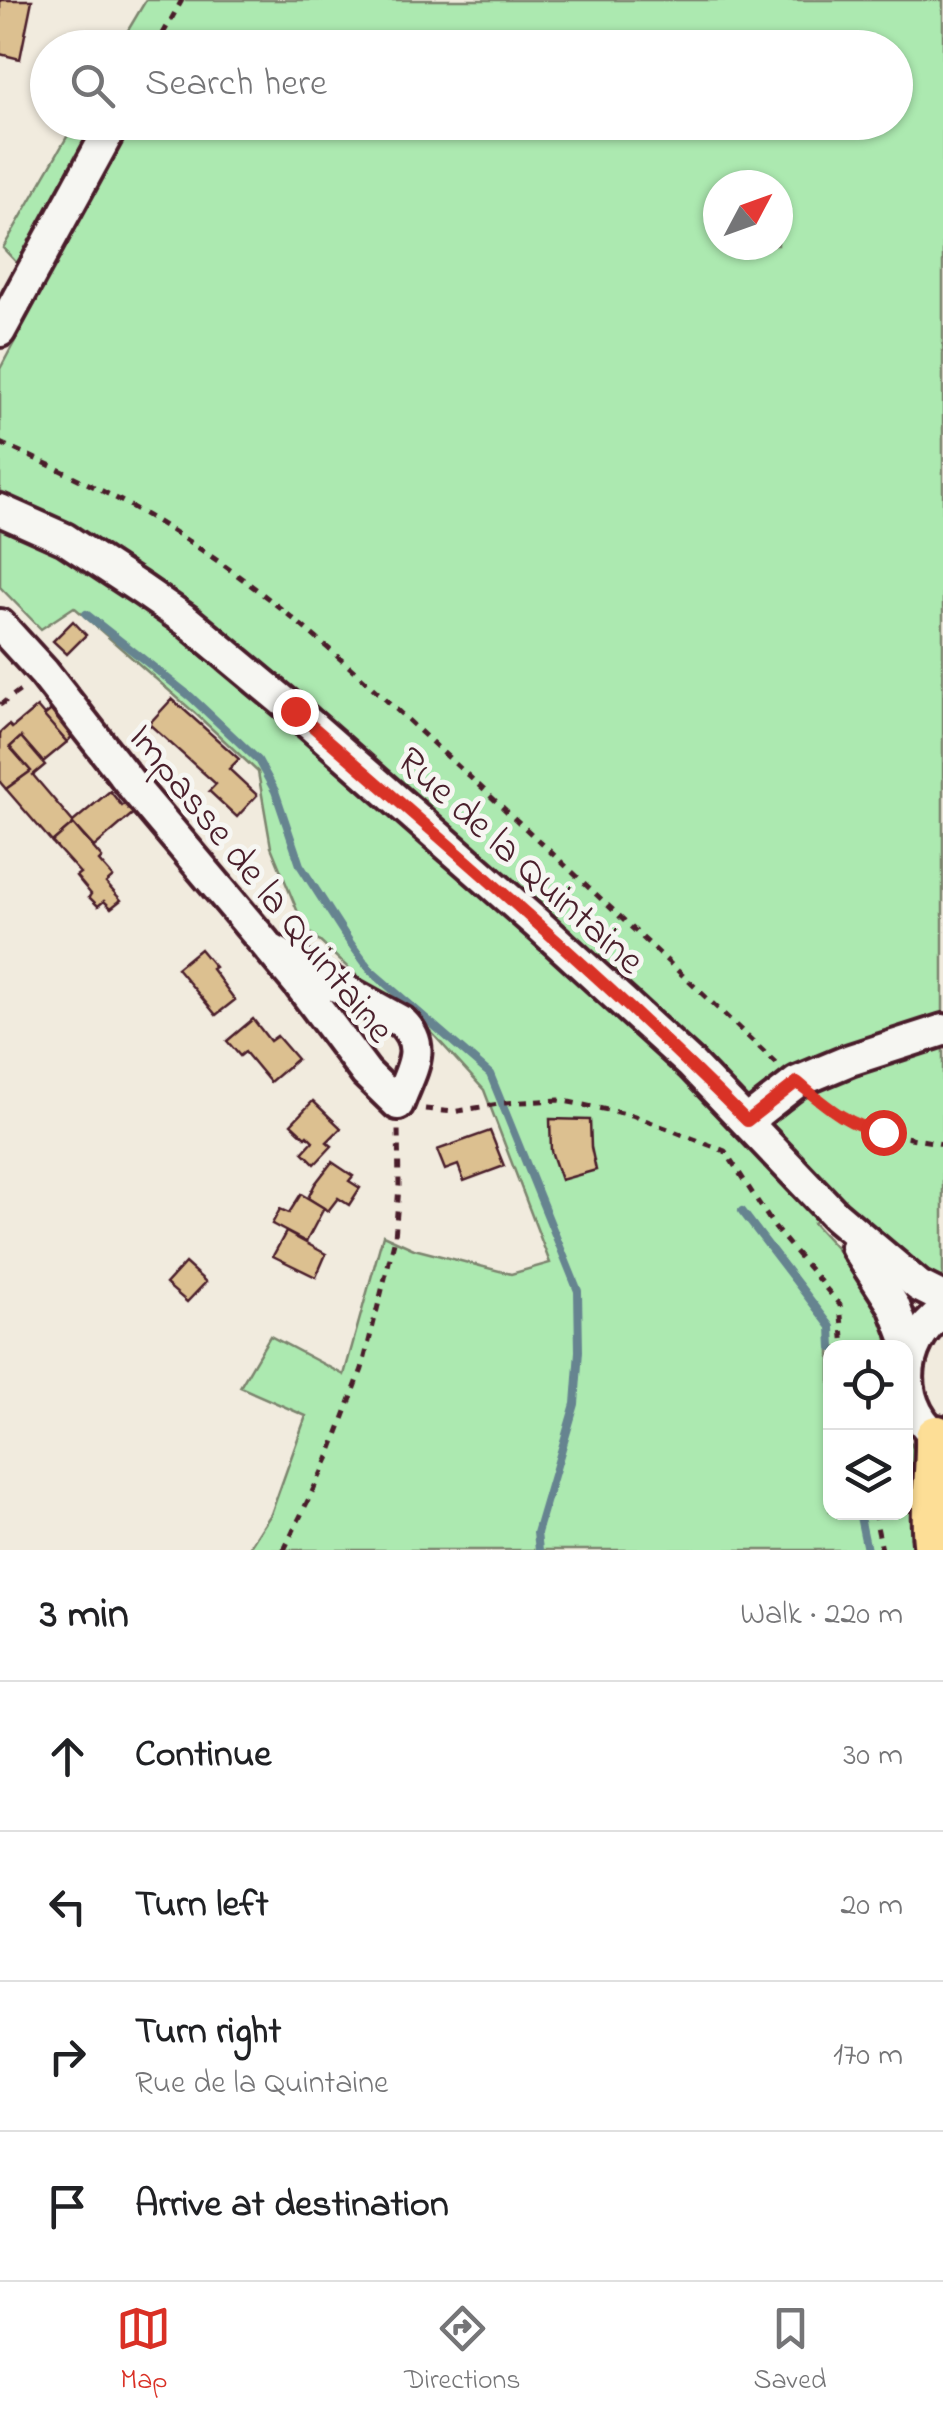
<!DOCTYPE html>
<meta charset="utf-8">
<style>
:root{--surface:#fff;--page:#f2f2f2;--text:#202124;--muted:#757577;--line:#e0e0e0;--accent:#d93025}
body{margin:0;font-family:"Indie Flower",sans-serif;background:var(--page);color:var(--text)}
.controls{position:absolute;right:30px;bottom:30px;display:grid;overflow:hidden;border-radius:20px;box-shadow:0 2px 8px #0004}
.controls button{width:90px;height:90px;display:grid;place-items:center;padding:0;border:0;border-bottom:2px solid var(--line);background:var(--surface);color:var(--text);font:50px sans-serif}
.compass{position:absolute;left:703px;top:170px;width:90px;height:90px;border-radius:50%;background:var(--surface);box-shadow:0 2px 8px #0004;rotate:49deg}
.stop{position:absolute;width:30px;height:30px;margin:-22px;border:8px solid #d93025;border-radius:50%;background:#fff}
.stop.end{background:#d93025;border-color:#fff;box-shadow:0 2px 10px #0008}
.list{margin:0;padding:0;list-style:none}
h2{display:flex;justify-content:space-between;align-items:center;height:130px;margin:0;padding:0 40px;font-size:42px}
h2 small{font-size:32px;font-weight:400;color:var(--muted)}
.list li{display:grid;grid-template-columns:65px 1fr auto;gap:30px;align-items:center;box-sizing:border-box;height:150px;padding:0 40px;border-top:2px solid var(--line)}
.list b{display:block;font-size:38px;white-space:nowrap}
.list p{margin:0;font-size:32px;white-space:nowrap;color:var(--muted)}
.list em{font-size:32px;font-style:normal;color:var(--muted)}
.icon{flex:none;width:55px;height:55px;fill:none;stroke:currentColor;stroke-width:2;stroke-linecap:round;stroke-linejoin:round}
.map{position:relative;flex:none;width:943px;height:1550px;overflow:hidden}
.search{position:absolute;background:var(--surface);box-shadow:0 2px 8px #0004;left:30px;right:30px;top:30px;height:110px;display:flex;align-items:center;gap:25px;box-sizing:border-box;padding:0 35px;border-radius:55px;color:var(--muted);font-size:38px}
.sheet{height:730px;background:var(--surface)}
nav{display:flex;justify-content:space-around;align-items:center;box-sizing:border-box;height:140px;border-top:2px solid var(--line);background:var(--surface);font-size:28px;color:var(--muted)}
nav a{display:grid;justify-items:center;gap:5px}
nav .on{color:var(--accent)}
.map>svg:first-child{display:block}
.green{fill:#ace9b0;stroke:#7b846e;stroke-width:2.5;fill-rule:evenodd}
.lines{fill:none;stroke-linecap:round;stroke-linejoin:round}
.stream{stroke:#668490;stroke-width:8}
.building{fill:#dcc090;stroke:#4a1f2b;stroke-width:2.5}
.minor-casing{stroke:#4a1f2b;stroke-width:38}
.highway-casing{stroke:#4a1f2b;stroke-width:50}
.path{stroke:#4a1f2b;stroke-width:5;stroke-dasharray:8 8;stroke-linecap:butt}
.minor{stroke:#f6f6f2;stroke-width:30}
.highway{stroke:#fdde96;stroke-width:42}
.route{stroke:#d93025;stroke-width:12}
.labels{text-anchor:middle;stroke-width:10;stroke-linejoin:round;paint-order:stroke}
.street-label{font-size:40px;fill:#4a1f2b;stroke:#f6f6f2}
</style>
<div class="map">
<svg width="943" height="1550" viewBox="0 0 943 1550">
<rect width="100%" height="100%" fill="#f1ebde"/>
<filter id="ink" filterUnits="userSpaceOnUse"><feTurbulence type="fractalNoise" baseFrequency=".01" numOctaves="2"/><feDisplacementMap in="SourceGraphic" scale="20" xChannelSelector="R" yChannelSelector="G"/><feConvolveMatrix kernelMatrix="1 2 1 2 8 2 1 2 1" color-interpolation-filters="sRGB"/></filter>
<g filter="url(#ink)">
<path class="green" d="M146,0h797v1281l-40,-20 -61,-60 -29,22c32,35 74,74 74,124l-57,1v164h76v-75c23,27 7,56 6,88 -1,8 2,17 4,25h-668l23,-36 35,-98 -66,-29 30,-51 74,39 39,-140 31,14 97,25 39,-11 -66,-173 -53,-58 -73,-55 -54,-50 -33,-80 -13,-75 -61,-57 -123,-108 -33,22 -41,-42v-218l42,-79 -39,-42 72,-125 821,-1v-74l-778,-1zM718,185h60v60h-60z"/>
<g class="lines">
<g class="stream">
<path d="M86,614l105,83 67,63 17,31 25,74 49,76 22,30 119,103 88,217 1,60 -4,53 -38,129 2,17"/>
<path d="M742,1211l89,116 1,21"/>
<path d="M859,1512l8,38"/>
</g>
</g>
<g class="building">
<path d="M0,0h32l-12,59 -20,-5z"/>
<path d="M73,621l13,14 -19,19 -14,-13z"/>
<path d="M172,699l67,60 -10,10 28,26 -20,22 -28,-26 7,-7 -67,-60z"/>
<path d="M37,707l30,35 -24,20 -22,-25 -11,10 21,24 -25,18 -6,-7v-49l9,-8 3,3z"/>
<path d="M55,707l20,26 -8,9 -23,-26z"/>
<path d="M21,737l24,28 -12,10 40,47 37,-31 12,15 7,-6 8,10 -43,37 -21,-23 -21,18 -46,-53 25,-18 -21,-24z"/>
<path d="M73,824l29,34 -3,3 14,16 -7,6 15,17 -10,8 -7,-7 -6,5 -9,-9 2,-3 -15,-18 4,-3 -28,-31z"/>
<path d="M200,949l15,18 -3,2 23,31 -19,15 -39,-47z"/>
<path d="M253,1019l17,22 7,-5 20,23 -27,23 -25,-30 -5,4 -13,-15z"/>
<path d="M313,1101l28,27 -14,14 5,4 -17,18 -12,-12 10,-11 -6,-6 -2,2 -14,-13z"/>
<path d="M550,1119l40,1 1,27 5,23 -35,10 -10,-29z"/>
<path d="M490,1131l14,35 -40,15 -6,-16 -13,5 -8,-20z"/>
<path d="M332,1162l21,14 -4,5 11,7 -11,17 -11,-7 -10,13 -20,-13 7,-14z"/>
<path d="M301,1194l23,14 -18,34 -34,-18 8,-15 9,4z"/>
<path d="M286,1232l40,22 -10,23 -43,-21z"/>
<path d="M185,1263l21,19 -19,20 -21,-18z"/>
</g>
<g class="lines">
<defs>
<g id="minor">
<path d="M0,331l114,-209"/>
<path d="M0,510l65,29 76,50 46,32 108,90 247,217 149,136 144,151 84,71 24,12"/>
<path d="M0,625l44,48 91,116 165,196 66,88 32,31c11,-31 31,-56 4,-82l-132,-73"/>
<path d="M747,1121l50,-39 53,-22 93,-30"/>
<path d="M856,1247l38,59 17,45"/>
<path d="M943,1312c-46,33 -47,97 0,129"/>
</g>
<path id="highway" d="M936,1550c-6,-37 2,-75 1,-113"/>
</defs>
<use href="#minor" class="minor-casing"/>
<use href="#highway" class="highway-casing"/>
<g class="path">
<path d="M155,48l27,-48"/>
<path d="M0,443c65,28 129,59 188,98 104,67 194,156 285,239 102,94 203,189 305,285"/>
<path d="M0,705l22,-16"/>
<path d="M820,1101l24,19 23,10 76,14"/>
<path d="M425,1109l28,3 51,-9 55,-3 73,15 93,36 50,77 65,77 4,43"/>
<path d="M874,1512l8,38"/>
<path d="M284,1550l44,-91 34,-90 33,-131 4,-52 -1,-58"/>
</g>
<use href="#minor" class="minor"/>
<use href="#highway" class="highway"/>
</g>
</g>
<g class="lines" filter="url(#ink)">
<path class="route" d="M295,711c153,134 309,266 452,410l50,-39c27,22 50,44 86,50"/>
</g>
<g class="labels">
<g class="street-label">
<text transform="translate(522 859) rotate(42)" y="14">Rue de la Quintaine</text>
<text transform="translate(263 882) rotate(51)" y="14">Impasse de la Quintaine</text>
</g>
</g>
</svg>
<div class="controls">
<button><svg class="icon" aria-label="locate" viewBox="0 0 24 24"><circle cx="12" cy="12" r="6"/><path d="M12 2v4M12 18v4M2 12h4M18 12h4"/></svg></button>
<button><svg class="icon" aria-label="layers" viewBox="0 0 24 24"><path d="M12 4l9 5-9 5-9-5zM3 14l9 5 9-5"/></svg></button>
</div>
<svg class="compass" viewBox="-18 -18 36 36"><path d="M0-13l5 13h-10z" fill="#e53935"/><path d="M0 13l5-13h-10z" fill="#757577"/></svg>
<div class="stop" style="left:883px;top:1132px"></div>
<div class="stop end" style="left:295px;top:711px"></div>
<div class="search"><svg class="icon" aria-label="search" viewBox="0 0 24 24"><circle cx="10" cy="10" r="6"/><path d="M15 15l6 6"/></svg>Search here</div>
</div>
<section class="sheet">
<h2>3 min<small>Walk · 220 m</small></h2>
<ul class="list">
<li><svg class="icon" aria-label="ahead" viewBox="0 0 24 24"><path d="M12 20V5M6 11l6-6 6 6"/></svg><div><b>Continue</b></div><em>30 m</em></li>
<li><svg class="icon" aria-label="left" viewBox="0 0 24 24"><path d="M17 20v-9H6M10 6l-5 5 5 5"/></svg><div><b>Turn left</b></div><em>20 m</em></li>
<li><svg class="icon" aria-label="right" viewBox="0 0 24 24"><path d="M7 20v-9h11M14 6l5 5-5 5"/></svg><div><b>Turn right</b><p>Rue de la Quintaine</p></div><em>170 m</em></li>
<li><svg class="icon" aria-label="arrive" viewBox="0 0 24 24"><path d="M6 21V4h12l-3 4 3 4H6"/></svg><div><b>Arrive at destination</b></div></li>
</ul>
</section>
<nav>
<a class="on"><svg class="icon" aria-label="map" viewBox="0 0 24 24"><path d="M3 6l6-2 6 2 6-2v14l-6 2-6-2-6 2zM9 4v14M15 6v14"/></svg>Map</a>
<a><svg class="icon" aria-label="directions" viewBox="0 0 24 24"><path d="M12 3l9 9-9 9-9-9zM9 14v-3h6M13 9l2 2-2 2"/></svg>Directions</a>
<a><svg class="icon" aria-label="saved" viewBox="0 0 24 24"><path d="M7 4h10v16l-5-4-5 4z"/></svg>Saved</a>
</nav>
